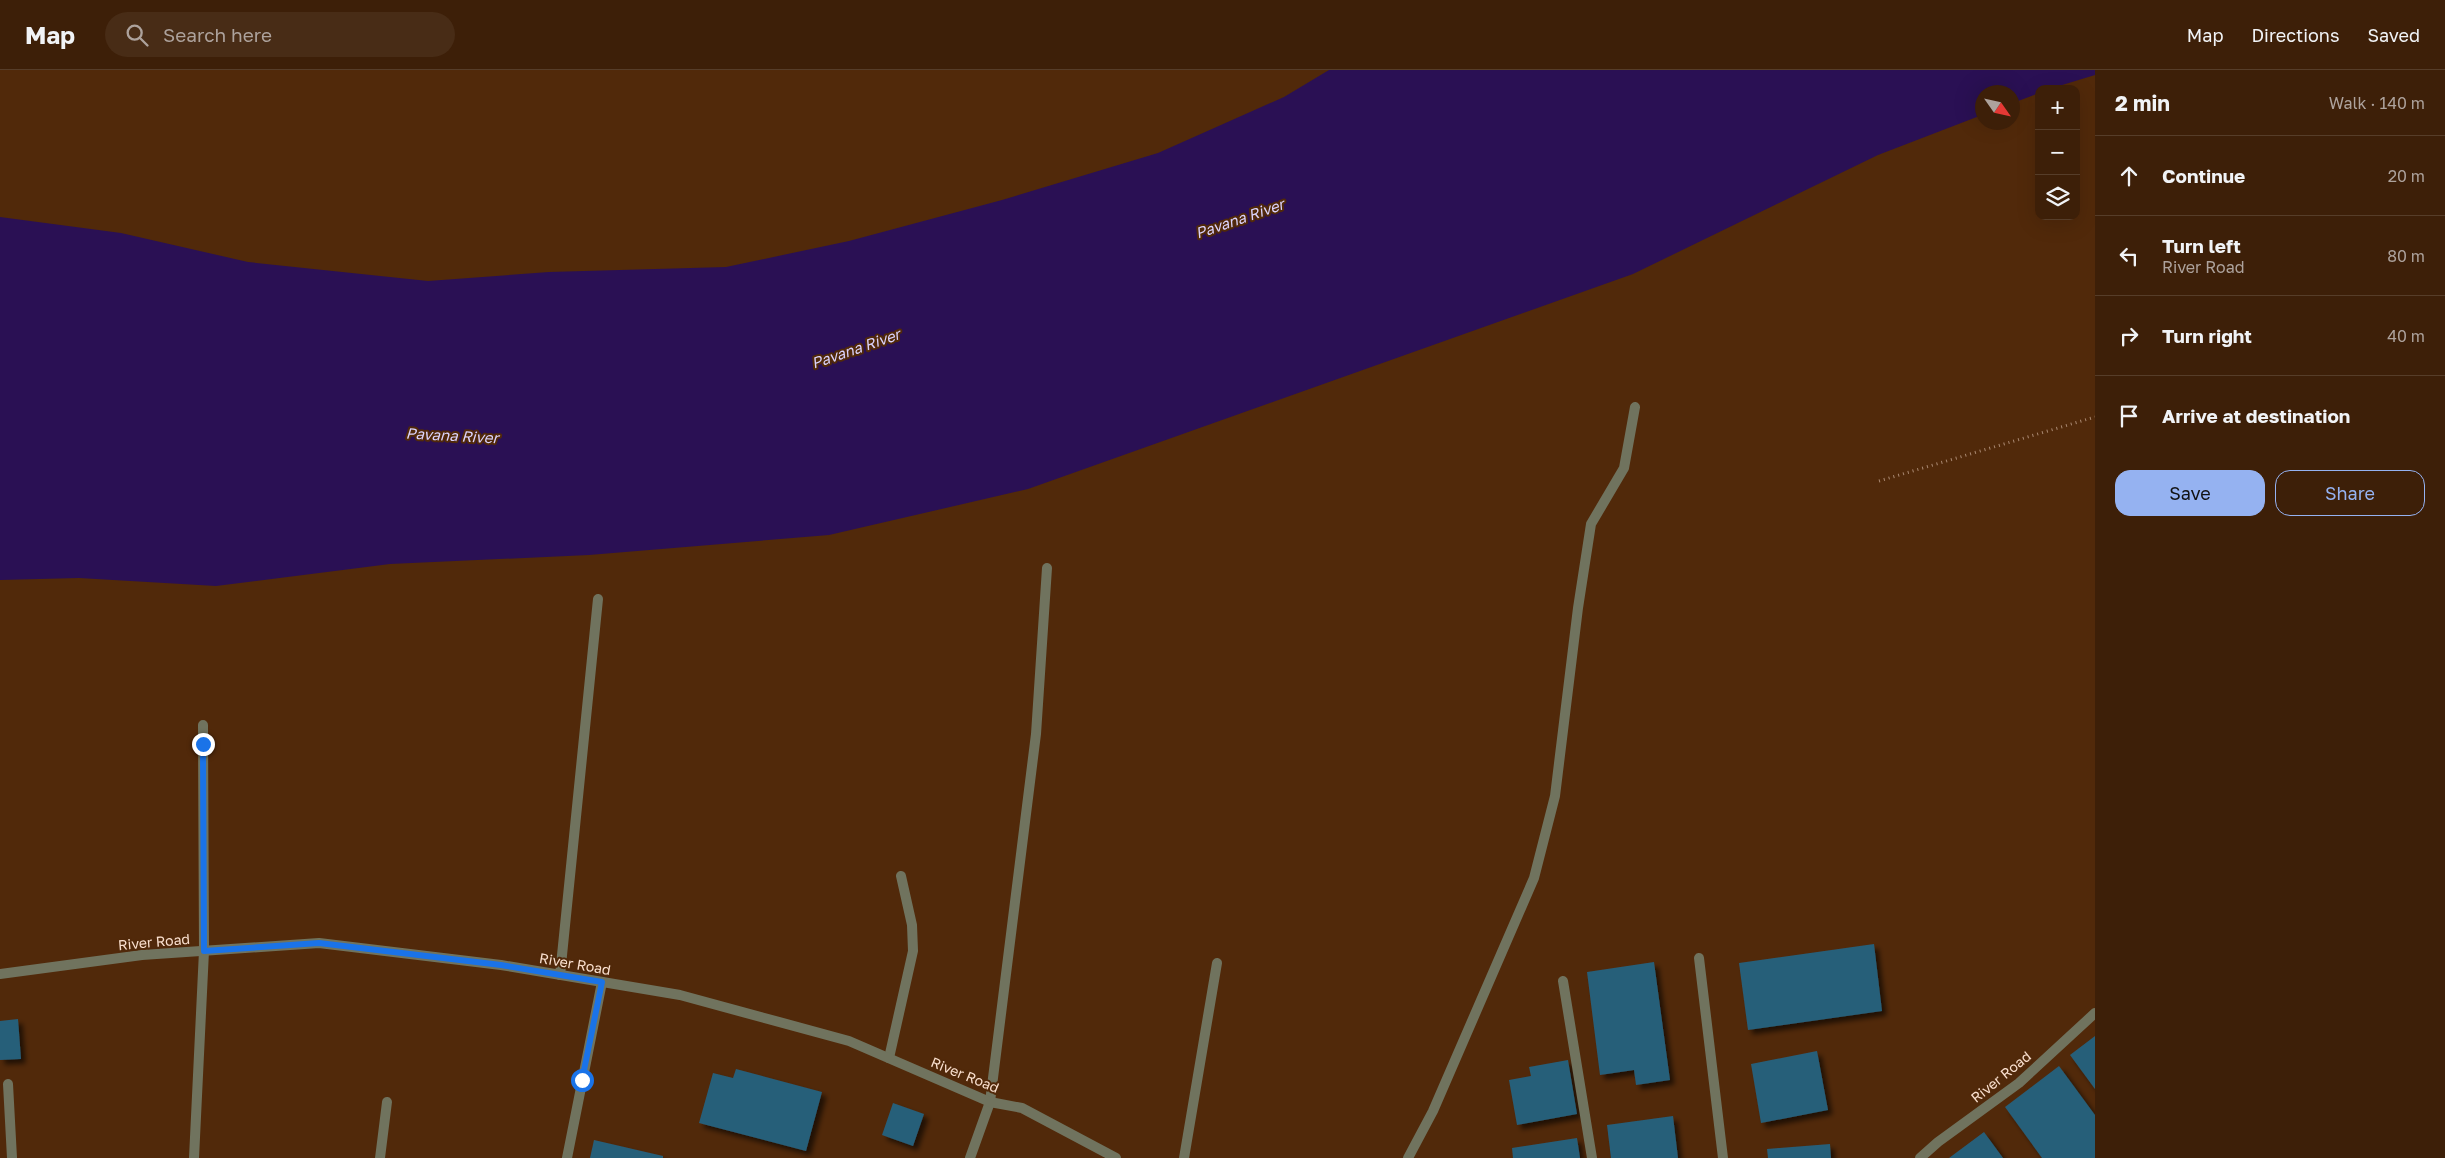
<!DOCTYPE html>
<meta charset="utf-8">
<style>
:root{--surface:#3d1f08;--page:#482c16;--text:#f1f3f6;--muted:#ada29c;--line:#563d29;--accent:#95b2f1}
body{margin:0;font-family:"Golos Text",sans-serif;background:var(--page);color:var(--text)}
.controls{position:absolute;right:15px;top:15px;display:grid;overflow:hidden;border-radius:10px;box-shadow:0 5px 20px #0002}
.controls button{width:45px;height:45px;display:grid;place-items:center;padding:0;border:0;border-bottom:1px solid var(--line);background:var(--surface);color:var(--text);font:25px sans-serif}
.compass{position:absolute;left:1975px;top:15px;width:45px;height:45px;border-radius:50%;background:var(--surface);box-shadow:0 5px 20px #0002;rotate:124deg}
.stop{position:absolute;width:15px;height:15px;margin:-11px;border:4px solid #1a73e8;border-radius:50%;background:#fff}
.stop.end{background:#1a73e8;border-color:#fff;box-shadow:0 1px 5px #0008}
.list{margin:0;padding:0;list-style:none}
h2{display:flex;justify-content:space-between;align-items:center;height:65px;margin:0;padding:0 20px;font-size:21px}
h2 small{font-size:16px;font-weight:400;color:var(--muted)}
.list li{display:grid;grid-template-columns:32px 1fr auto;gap:15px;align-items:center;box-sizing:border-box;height:80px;padding:0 20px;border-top:1px solid var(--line)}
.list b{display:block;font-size:19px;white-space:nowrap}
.list p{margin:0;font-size:16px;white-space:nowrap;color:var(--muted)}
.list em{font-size:16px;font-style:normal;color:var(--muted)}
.actions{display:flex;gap:10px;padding:15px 20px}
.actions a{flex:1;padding:11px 0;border:1px solid var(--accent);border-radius:15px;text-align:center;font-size:18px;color:var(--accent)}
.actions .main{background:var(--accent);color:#111}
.icon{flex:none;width:28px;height:28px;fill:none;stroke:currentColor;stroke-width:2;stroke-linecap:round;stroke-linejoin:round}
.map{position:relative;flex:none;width:2095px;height:1088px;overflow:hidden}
header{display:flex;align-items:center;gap:30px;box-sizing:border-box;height:70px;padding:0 25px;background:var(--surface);border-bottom:1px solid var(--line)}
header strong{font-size:24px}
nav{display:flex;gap:28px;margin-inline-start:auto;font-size:18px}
.search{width:350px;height:45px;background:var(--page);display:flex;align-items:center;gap:12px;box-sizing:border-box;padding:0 18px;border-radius:28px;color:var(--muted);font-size:19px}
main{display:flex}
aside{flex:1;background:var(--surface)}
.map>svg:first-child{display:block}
.water{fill:#2a1054}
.building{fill:#285e79;filter:url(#shadow)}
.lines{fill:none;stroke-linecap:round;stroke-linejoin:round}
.path{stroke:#aa8972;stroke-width:3;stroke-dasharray:1 4;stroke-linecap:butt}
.minor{stroke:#70735e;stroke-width:10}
.tertiary{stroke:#70735e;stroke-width:10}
.route{stroke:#1a73e8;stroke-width:6}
.labels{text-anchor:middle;stroke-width:4;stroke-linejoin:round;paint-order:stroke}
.street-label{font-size:14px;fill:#fae0cf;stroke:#51290a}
.water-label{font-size:15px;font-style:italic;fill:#dbd3fd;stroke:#51290a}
</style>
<header>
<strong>Map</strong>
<div class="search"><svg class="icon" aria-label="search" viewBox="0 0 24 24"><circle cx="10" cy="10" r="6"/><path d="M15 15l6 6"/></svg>Search here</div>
<nav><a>Map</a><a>Directions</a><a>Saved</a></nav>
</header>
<main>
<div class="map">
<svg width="2095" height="1088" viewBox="0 0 2095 1088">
<defs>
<filter id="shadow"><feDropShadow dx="4.5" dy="4.5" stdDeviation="2.5" flood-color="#0009"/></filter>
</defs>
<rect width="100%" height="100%" fill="#51290a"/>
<path class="water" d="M1329,0h766v5l-46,14h-10v4l-26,10 -1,-11h-30v23l-104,40 -245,119 -605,215 -199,46 -240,20 -199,9 -174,22 -137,-8 -79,2v-363l121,16 127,29 180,19 121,-9 177,-5 123,-26 153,-41 156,-47 126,-56z"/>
<g class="building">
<path d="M1874,874l8,67 -134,19 -9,-67z"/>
<path d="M1654,892l16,118 -34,5 -2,-15 -34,5 -13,-103z"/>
<path d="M18,949l3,40 -21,1v-39z"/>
<path d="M2095,966v53l-25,-34z"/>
<path d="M1817,981l11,59 -67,13 -10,-59z"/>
<path d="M1568,990l9,54 -60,11 -8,-45 22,-4 -2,-9z"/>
<path d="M2059,996l36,49v43h-53l-37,-51z"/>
<path d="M736,999l86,23 -16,59 -107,-28 14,-50 20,5z"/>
<path d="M893,1033l31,11 -11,32 -31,-11z"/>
<path d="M1673,1046l5,42h-67l-4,-33z"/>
<path d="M1984,1062l19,26h-54z"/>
<path d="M1577,1068l3,20h-67l-1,-10z"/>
<path d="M594,1070l69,16v2h-73z"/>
<path d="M1830,1074l1,14h-63l-1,-9z"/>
</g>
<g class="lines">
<path class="path" d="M1879,411l216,-64"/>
<g class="minor">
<path d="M1699,888l24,200"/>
<path d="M560,905l38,-376"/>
<path d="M1563,911l29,177"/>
<path d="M889,988l24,-107 -1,-26 -11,-49"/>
<path d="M8,1014l4,74"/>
<path d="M194,1088l10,-207 -1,-226"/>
<path d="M380,1088l7,-56"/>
<path d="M567,1088l35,-176"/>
<path d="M970,1088l20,-56 46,-368 11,-166"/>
<path d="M1184,1088l33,-195"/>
<path d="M1408,1088l25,-47 101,-233 21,-82 23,-188 13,-84 33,-56 11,-61"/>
<path d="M1920,1088l18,-16 81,-59 76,-70"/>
</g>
<path class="tertiary" d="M0,904l142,-19 177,-12 182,22 179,30 169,46 141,61 32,6 94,50"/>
</g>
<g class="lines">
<path class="route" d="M203,674l1,207 115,-8 182,22 101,17 -20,98"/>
</g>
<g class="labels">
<g class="street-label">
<text transform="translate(154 872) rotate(-5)" y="5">River Road</text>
<text transform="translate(575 894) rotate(10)" y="5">River Road</text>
<text transform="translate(965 1005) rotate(22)" y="5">River Road</text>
<text transform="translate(2001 1007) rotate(-39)" y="5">River Road</text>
</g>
<g class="water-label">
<text transform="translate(1240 149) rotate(-19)" y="5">Pavana River</text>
<text transform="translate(856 279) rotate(-19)" y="5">Pavana River</text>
<text transform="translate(452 366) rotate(3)" y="5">Pavana River</text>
</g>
</g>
</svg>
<div class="controls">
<button>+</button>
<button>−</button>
<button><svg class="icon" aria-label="layers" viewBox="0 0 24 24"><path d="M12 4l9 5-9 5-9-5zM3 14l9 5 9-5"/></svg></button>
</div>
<svg class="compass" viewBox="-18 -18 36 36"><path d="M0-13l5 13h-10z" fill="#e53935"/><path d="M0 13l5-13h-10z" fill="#ada29c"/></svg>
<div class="stop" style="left:582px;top:1010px"></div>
<div class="stop end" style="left:203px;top:674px"></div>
</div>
<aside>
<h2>2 min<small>Walk · 140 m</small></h2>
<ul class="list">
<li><svg class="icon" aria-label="ahead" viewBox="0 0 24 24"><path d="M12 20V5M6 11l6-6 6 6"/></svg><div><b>Continue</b></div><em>20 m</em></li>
<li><svg class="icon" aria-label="left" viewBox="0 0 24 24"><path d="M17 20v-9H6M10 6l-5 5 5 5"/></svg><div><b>Turn left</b><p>River Road</p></div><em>80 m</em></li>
<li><svg class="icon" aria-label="right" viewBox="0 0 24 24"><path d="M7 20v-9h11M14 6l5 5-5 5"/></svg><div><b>Turn right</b></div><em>40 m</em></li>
<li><svg class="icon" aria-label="arrive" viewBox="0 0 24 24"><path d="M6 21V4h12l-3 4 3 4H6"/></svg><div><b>Arrive at destination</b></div></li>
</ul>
<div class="actions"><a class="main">Save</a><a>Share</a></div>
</aside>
</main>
